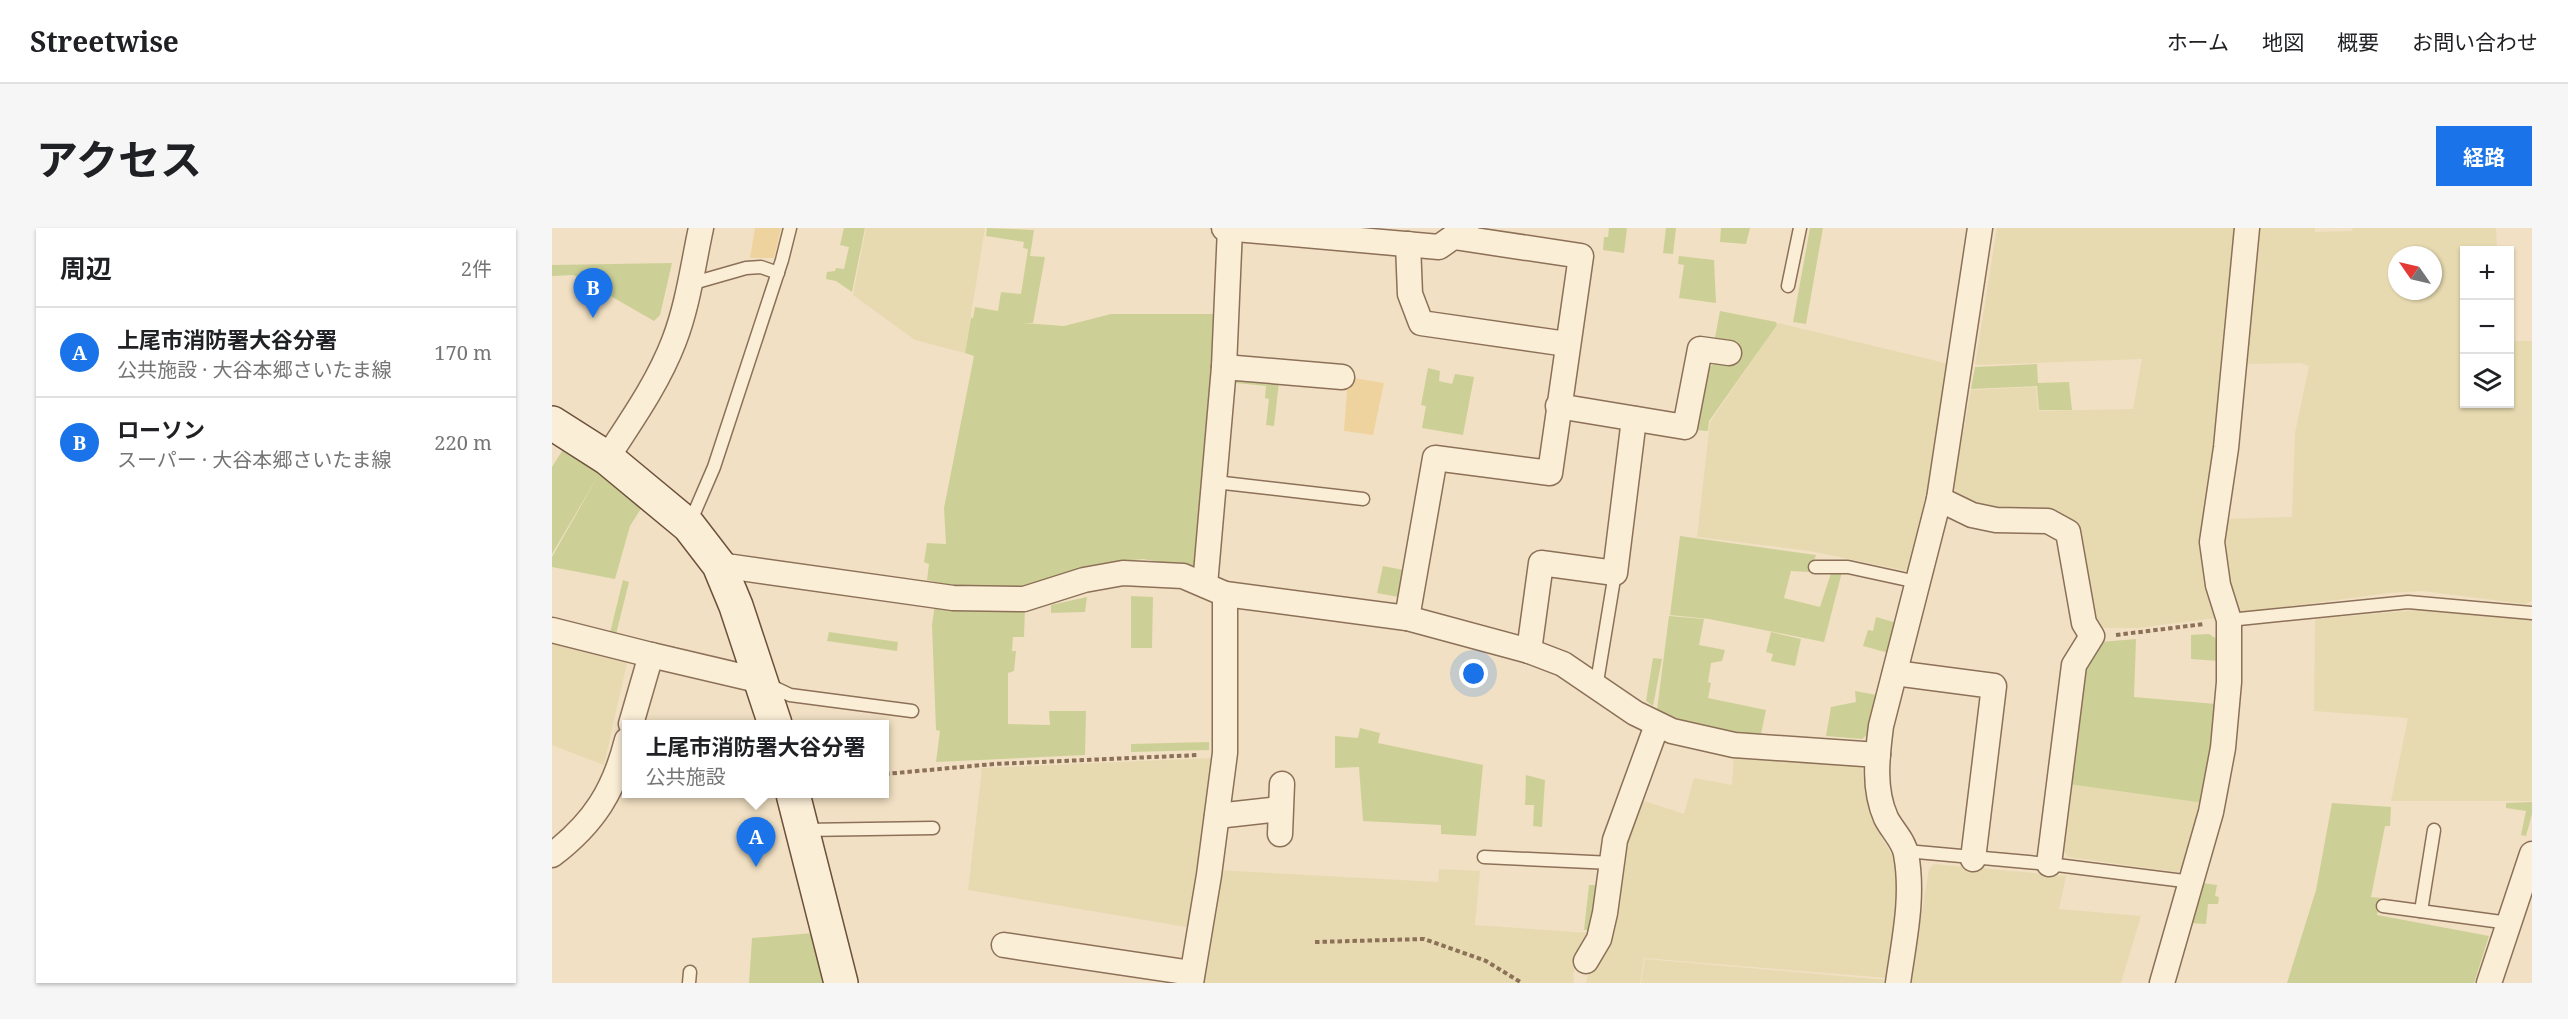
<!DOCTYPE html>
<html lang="ja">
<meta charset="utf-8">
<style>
:root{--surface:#fff;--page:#f6f6f6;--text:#202124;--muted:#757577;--line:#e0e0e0;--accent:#1a73e8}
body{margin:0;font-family:"Noto Serif","Noto Sans JP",serif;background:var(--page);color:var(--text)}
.controls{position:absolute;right:18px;top:18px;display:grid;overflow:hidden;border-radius:0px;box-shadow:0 2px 4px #0004}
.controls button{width:54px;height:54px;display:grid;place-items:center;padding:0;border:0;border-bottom:2px solid var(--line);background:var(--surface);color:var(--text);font:30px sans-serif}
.compass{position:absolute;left:1836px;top:18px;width:54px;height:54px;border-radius:50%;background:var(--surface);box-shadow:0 2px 4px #0004;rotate:304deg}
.you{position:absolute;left:922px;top:446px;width:21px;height:21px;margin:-15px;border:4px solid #fff;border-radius:50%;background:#1a73e8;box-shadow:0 0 0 9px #1a73e833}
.badge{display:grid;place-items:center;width:39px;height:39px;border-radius:50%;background:var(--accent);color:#fff;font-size:20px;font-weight:700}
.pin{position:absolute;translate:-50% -50px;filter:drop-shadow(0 2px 3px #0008)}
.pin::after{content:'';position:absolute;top:32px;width:21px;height:18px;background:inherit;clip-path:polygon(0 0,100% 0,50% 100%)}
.popup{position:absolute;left:70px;top:492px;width:267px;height:78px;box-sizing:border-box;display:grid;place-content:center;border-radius:0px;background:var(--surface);filter:drop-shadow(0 2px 4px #0005);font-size:20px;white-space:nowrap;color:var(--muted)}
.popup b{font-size:22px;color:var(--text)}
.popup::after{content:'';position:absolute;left:50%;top:100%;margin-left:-12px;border:12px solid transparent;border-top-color:var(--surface)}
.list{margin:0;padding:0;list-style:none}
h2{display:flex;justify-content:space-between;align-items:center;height:78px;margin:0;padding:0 24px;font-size:26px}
h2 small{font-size:20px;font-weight:400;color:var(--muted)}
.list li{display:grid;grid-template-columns:39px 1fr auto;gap:18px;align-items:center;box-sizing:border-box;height:90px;padding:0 24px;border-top:2px solid var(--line)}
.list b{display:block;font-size:22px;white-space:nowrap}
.list p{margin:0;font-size:20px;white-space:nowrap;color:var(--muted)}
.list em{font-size:20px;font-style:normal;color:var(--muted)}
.icon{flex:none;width:33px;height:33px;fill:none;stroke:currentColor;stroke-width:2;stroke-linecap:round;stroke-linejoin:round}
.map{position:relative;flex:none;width:1980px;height:755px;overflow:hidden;border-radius:0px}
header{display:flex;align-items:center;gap:36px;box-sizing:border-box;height:84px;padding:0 30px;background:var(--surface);border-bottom:2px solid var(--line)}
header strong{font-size:28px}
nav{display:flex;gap:33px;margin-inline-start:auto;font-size:21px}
.intro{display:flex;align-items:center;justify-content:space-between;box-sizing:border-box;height:144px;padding:0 36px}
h1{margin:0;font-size:42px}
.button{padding:15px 27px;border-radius:0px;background:var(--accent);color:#fff;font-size:21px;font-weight:700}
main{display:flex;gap:36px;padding:0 36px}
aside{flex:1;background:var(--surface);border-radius:0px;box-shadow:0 2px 4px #0004}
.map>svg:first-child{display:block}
.farmland{fill:#e7dab0;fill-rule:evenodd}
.green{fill:#cdd096}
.sand{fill:#eed39f}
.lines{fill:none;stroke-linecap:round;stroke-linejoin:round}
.lane-casing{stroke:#8c7058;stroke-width:15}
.street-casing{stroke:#8c7058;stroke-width:27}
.secondary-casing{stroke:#6e513c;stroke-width:36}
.path{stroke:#8c7058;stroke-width:4;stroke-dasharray:4.5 3;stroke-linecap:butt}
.lane{stroke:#fbeed7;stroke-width:12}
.street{stroke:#fbeed7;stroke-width:24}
.secondary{stroke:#fbeed7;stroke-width:33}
</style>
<header>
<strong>Streetwise</strong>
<nav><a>ホーム</a><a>地図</a><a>概要</a><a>お問い合わせ</a></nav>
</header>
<div class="intro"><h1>アクセス</h1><a class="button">経路</a></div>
<main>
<aside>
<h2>周辺<small>2件</small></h2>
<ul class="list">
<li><span class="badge">A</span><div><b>上尾市消防署大谷分署</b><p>公共施設 · 大谷本郷さいたま線</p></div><em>170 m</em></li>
<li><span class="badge">B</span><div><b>ローソン</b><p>スーパー · 大谷本郷さいたま線</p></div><em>220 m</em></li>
</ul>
</aside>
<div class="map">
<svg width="1980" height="755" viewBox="0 0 1980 755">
<rect width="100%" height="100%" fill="#f1e0c3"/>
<g class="farmland">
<path d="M314,0h119l-20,125 -50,-13 -62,-45z"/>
<path d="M1445,0h243l-22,386 -3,4 -77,10h-36l-7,-9 -12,-46 -8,-52 -28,-5 -46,-4 -41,-11 -7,-14 18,-97 65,-3 2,24 95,-2 9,-50 -167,6z"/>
<path d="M1702,0h61v4l37,-1 1,-3h143l1,22h-33v154h46v-63h22v260l-7,3 -103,-13 -33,2 -151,20 -14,-25 -1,-69 69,-2 3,-84 14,-67 -8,-3 -60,1zM1845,27h36v36h-36z"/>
<path d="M1226,95l171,41 -15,96 -27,111 -97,-20 -113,-14 13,-115z"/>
<path d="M1865,382l115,10v181h-141l17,-83 -94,-7 1,-92z"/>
<path d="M0,416l75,19 -23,102 -52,-20z"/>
<path d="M660,530l-20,170 -224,-38 14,-122z"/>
<path d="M1182,530l127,8 6,26 14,45 14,22 7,46 -15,73 -243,-20 -4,25h-54l39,-155 13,-29 46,15 10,-36 38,7z"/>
<path d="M1516,556l136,19 -13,61 -14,8 -109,-15 -7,-9z"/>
<path d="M1382,636l132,12 -7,33 82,7 -20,67h-211l19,-114z"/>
<path d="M887,641l41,2 -5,54 114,8 -16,41 1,9h-373l16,-113 221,12z"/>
<path d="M1093,731l242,21v3h-246z"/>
</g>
<g class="green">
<path d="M292,0h21l-13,64 -16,-11 -10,-2 1,-7 8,-1 1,-3 8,1 5,-22 -9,-2z"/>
<path d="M435,0l47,2 -4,26 15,1 -12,66h-10l41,3 47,-12h108l-24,254 -52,-9 -39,4 -91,25 -69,-4 -17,-4 2,-16 -5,-2 3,-19 19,1 -2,-36 30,-152 -9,-3 6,-35h2l2,-11 23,4 3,-19 20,2 7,-45 -5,-1 1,-6 -38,-6z"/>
<path d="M1057,0h18l-3,25 -21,-3 1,-13h4z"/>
<path d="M1114,0h10l-3,26 -10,-1z"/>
<path d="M1169,0h29l-4,16 -26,-2z"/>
<path d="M1258,0h13l-17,96 -13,-2z"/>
<path d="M1127,28l35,4 2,43 -37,-5 5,-33 -6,-1z"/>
<path d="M120,35l-12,52 -6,6 -80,-46 -22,1v-11z"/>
<path d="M1168,83l56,11 1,3 -68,96 -1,10 -14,-1 13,-61 10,-7 13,3 4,-17 -20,-5z"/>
<path d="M1485,136l1,19 31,-1 3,28h-33l-2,-24 -66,3 4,-22z"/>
<path d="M876,140l12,3 -1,10 13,3 3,-10 19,3 -11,58 -41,-7 4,-22 -5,-1z"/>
<path d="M684,149l43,5 -5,44 -8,-1 3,-26 -4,-1 1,-12 -30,-3z"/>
<path d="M12,220l36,23 42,36 -12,19 -15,53 -63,-12v-10l47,-83 -47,80v-87z"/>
<path d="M1128,308l136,19 -6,17 -19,-1 -7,27 36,9 11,-34 11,-1 -18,70 -115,-23 -39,-4z"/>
<path d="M831,338l20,4 -5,27 -21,-4z"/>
<path d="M71,352l6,2 -13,52 -6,-1z"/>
<path d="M579,368l22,1 -1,51h-21z"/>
<path d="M535,369l-2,15 -34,1v-8z"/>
<path d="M383,376l81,7 9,-3 -1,29h-11l-1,14h4l-2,20 -6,2v51l42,1 -1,-14h37l-1,44 -149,7 4,-31 -4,-1 -4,-105z"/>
<path d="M1117,388l35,3 -5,26 26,5 -3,11 -11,2 -3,19 3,1 -3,15 58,12 -5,24c-37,-2 -70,-8 -104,-24z"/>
<path d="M1324,389l21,6 -8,30 -26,-7 5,-16 5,1z"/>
<path d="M277,404l69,10 -1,9 -70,-10z"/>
<path d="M1219,404l30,7 -6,27 -24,-5 2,-7 -7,-2z"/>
<path d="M1657,406l11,7 -1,20 -28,-2v-24z"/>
<path d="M1584,411l-2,58 82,7 -12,99 -136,-19 19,-128 13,-14z"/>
<path d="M1101,430l9,1 -9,47 -7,-5z"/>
<path d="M1303,463l22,4 -11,41 -4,3 -36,-3 5,-29 25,-5z"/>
<path d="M808,500l20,5 -2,10 105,22 -7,71 -35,-2v-9l-78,-4 -4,-54 -24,1v-32l23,2z"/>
<path d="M657,514v8l-78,2v-8z"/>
<path d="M974,547l19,5 -3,47 -9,-1 1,-21h-9z"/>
<path d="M1980,574v12l-6,22 -5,-1 5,-24 -20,-3v-5z"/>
<path d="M1780,575l59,4 -1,19h-5l-14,71 10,1 -4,17 112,21 -15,47h-187l29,-93z"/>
<path d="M1650,655l15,2 -2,11 4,1 -1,7h-10l-2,20 -16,-1z"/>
<path d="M1037,657h11l-11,45h-5z"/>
<path d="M262,705l12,50h-77l3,-45z"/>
</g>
<g class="sand">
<path d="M203,0h26l-7,30h-24z"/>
<path d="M796,149l36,6 -11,52 -29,-4z"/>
</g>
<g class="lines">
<defs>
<g id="lane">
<path d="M138,56l56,-16 15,-1 17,6"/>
<path d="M1236,58l12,-58"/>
<path d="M663,254l148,17"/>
<path d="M137,297l25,-58 68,-207 8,-32"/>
<path d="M1263,339h33l69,15"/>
<path d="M1677,392l179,-18 124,11"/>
<path d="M217,457l21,10 122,16"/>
<path d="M1044,460l19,-115"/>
<path d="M252,602l129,-2"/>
<path d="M1354,623l143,13 143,18"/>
<path d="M932,629l128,6"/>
<path d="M1831,678l126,17"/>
<path d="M1869,683l13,-81"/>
<path d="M137,755l1,-11"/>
</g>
<g id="street">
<path d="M672,0l215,19 27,-19"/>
<path d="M856,16l2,50 11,29 146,21"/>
<path d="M672,139l118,10"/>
<path d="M1006,178l127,21 15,-78 29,4"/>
<path d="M55,230c24,-37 51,-75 67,-117 14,-36 19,-76 27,-113"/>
<path d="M1387,271l33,16 24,5 52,1 20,11 16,91 8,13 -18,29 -25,199"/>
<path d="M167,337l234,33 71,1 60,-19 39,-7 60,3 42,18 182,24 122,33 34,13 72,49 37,18 62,14 144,10"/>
<path d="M653,357l19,-218 6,-139"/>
<path d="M855,390l28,-160 115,15 31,-217 -127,-19"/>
<path d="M0,402l99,25"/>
<path d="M977,423l12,-88 74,10 19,-154"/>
<path d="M1343,445l99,13 -21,173"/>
<path d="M79,496l20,-69 111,26"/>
<path d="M665,588l63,-7"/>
<path d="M728,606l2,-50"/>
<path d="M0,627c42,-32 62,-64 75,-115"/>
<path d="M452,717l188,28"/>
<path d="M1034,733l13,-22 6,-26 10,-73 42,-115"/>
<path d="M639,755l18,-108 16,-122v-159"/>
<path d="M1346,755c6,-43 16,-86 8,-129 -2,-13 -14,-24 -20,-36 -13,-29 -9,-61 -5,-92l58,-227 41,-271"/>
<path d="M1610,755l49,-171 12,-64 6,-66v-62l-11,-35 -6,-43 14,-94 21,-220"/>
<path d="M1937,755l43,-129"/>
</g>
<g id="secondary">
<path d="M0,195l55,35 82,68 30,39 17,41 39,118"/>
<path d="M241,566l48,189"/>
</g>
</defs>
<use href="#lane" class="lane-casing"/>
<use href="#street" class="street-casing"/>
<use href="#secondary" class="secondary-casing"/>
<g class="path">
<path d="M1564,407l88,-11"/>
<path d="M333,546l109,-10 205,-9"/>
<path d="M763,714l109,-3 62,22 36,22"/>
</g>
<use href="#lane" class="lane"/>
<use href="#street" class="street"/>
<use href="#secondary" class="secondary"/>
</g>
</svg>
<div class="controls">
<button>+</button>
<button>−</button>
<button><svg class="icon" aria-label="layers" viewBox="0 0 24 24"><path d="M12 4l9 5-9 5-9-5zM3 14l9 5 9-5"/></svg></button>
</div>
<svg class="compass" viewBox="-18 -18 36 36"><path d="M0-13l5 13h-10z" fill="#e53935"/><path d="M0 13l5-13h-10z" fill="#757577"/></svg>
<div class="you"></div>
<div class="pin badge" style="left:204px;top:639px">A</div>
<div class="popup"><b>上尾市消防署大谷分署</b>公共施設</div>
<div class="pin badge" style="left:41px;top:90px">B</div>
</div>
</main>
